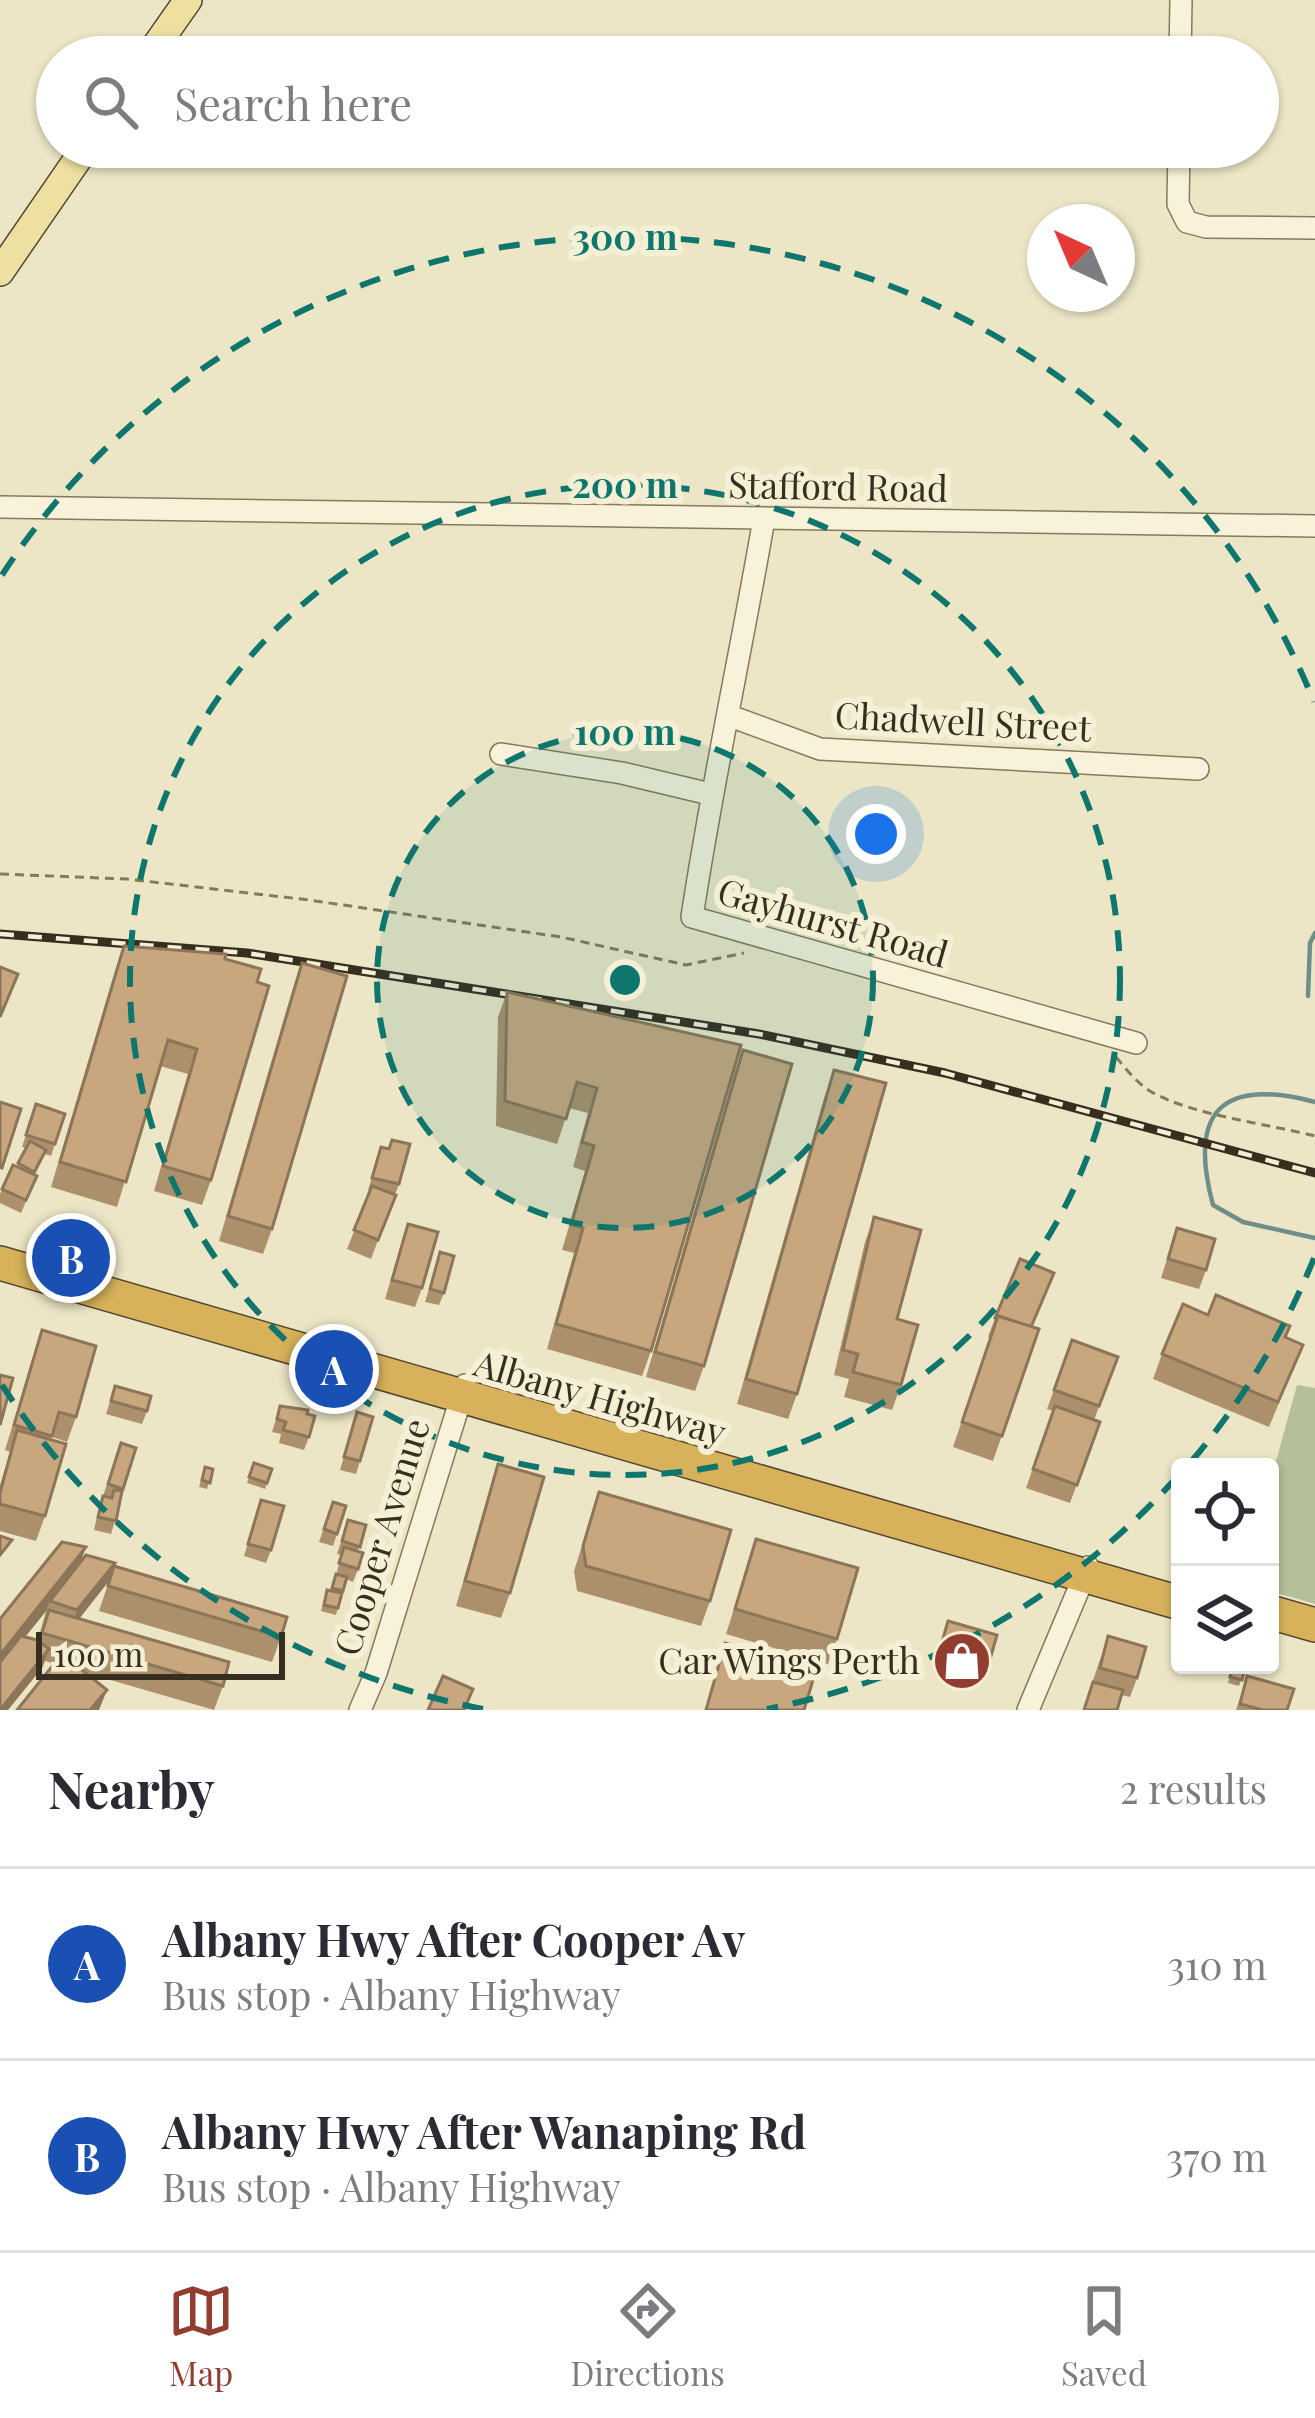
<!DOCTYPE html>
<meta charset="utf-8">
<style>
:root{--surface:#fff;--page:#f2f2f3;--text:#2b2b33;--muted:#7c7c81;--line:#e1e1e2;--accent:#923d30}
body{margin:0;font-family:"Playfair Display",serif;background:var(--page);color:var(--text)}
.controls{position:absolute;right:36px;bottom:36px;display:grid;overflow:hidden;border-radius:12px;box-shadow:0 3px 9px #0004}
.controls button{width:108px;height:108px;display:grid;place-items:center;padding:0;border:0;border-bottom:3px solid var(--line);background:var(--surface);color:var(--text);font:60px sans-serif}
.compass{position:absolute;left:1027px;top:204px;width:108px;height:108px;border-radius:50%;background:var(--surface);box-shadow:0 3px 9px #0004;rotate:316deg}
.scale{position:absolute;left:36px;bottom:30px;width:249px;box-sizing:border-box;padding-left:12px;border:6px solid #372e20;border-top:0;font-size:33px;line-height:42px;white-space:nowrap;color:#372e20;-webkit-text-stroke:9px #f4efd5;paint-order:stroke}
.you{position:absolute;left:876px;top:834px;width:42px;height:42px;margin:-30px;border:9px solid #fff;border-radius:50%;background:#1a73e8;box-shadow:0 0 0 18px #1a73e833}
.badge{display:grid;place-items:center;width:78px;height:78px;border-radius:50%;background:var(--accent);color:#fff;font-size:39px;font-weight:700}
.pin{position:absolute;translate:-50% -50%;border:6px solid #fff;box-shadow:0 3px 12px #0006}
.list{margin:0;padding:0;list-style:none}
h2{display:flex;justify-content:space-between;align-items:center;height:156px;margin:0;padding:0 48px;font-size:51px}
h2 small{font-size:39px;font-weight:400;color:var(--muted)}
.list li{display:grid;grid-template-columns:78px 1fr auto;gap:36px;align-items:center;box-sizing:border-box;height:192px;padding:0 48px;border-top:3px solid var(--line)}
.list b{display:block;font-size:45px;white-space:nowrap}
.list p{margin:0;font-size:39px;white-space:nowrap;color:var(--muted)}
.list em{font-size:39px;font-style:normal;color:var(--muted)}
.icon{flex:none;width:66px;height:66px;fill:none;stroke:currentColor;stroke-width:2;stroke-linecap:round;stroke-linejoin:round}
.map{position:relative;flex:none;width:1315px;height:1710px;overflow:hidden}
.search{position:absolute;background:var(--surface);box-shadow:0 3px 9px #0004;left:36px;right:36px;top:36px;height:132px;display:flex;align-items:center;gap:30px;box-sizing:border-box;padding:0 42px;border-radius:66px;color:var(--muted);font-size:45px}
.sheet{height:540px;background:var(--surface)}
nav{display:flex;justify-content:space-around;align-items:center;box-sizing:border-box;height:168px;border-top:3px solid var(--line);background:var(--surface);font-size:33px;color:var(--muted)}
nav a{display:grid;justify-items:center;gap:6px}
nav .on{color:var(--accent)}
.map>svg:first-child{display:block}
.cemetery{fill:#b5bf99}
.lines{fill:none;stroke-linecap:round;stroke-linejoin:round}
.stream{stroke:#6e8e8a;stroke-width:4.5}
.minor-casing{stroke:#86795d;stroke-width:24}
.major-casing{stroke:#554630;stroke-width:30}
.highway-casing{stroke:#554630;stroke-width:36}
.path{stroke:#86795d;stroke-width:3;stroke-dasharray:9 6;stroke-linecap:butt}
.minor{stroke:#f7f2d9;stroke-width:21}
.major{stroke:#ede0a0;stroke-width:27}
.highway{stroke:#d7b25b;stroke-width:33}
.rail-casing{stroke:#372e20;stroke-width:9}
.rail{stroke:#f4efd5;stroke-width:4.5;stroke-dasharray:14;stroke-linecap:butt}
.wall{fill:#ac906c;fill-rule:evenodd}
.shaded-wall{fill:#8c7558}
.building{fill:#c8a77e;stroke:#8c7558;stroke-width:3}
.ring{fill:none;stroke:#0f766e;stroke-width:6;stroke-dasharray:21 15}
.labels{text-anchor:middle;stroke-width:12;stroke-linejoin:round;paint-order:stroke}
.street-label{font-size:36px;fill:#372e20;stroke:#f4efd5}
.poi-label{font-size:36px;fill:#372e20;stroke:#f4efd5;text-anchor:end}
.centre{fill:#0f766e;stroke:#f4efd5;stroke-width:6}
.ring-label{font-size:36px;text-anchor:middle;font-weight:bold;fill:#0f766e;stroke:#f4efd5;stroke-width:12;stroke-linejoin:round;paint-order:stroke}
</style>
<div class="map">
<svg width="1315" height="1710" viewBox="0 0 1315 1710">
<rect width="100%" height="100%" fill="#ece6c6"/>
<path class="cemetery" d="M1297,1385l18,3v216l-45,-13v-108z"/>
<g class="lines">
<g class="stream">
<path d="M1308,996l2,-53 5,-10"/>
<path d="M1315,1102c-94,-25 -127,10 -102,103l30,17 72,16"/>
</g>
<defs>
<g id="minor">
<path d="M1180,57l1,-57"/>
<path d="M1179,147l-1,57 9,18 19,5 109,1"/>
<path d="M0,507l1315,19"/>
<path d="M764,519c-23,133 -52,265 -72,398l444,126"/>
<path d="M730,716l90,33 378,20"/>
<path d="M501,754l121,19 88,21"/>
<path d="M360,1710l16,-37 89,-288"/>
<path d="M1028,1710l60,-143"/>
</g>
<g id="major">
<path d="M148,57l40,-57"/>
<path d="M0,272l86,-125"/>
</g>
<g id="highway">
<path d="M0,1263l1180,340"/>
<path d="M1270,1612l45,13"/>
</g>
</defs>
<use href="#minor" class="minor-casing"/>
<use href="#major" class="major-casing"/>
<use href="#highway" class="highway-casing"/>
<g class="path">
<path d="M0,874l127,5 182,21 252,37 125,28 58,-12"/>
<path d="M1116,1057c10,12 20,25 34,34 40,24 119,33 165,45"/>
</g>
<use href="#minor" class="minor"/>
<use href="#major" class="major"/>
<use href="#highway" class="highway"/>
<defs>
<path id="rail" d="M0,934l247,19 512,81 186,39 370,100"/>
</defs>
<use href="#rail" class="rail-casing"/>
<use href="#rail" class="rail"/>
</g>
<g class="wall">
<path d="M124,946l102,8 -15,226 -9,25 -48,-14 34,-117 -28,-8 -43,141 -66,-20 64,-216z"/>
<path d="M302,963l-30,266 -9,25 -44,-13 74,-253z"/>
<path d="M507,992l234,53 -90,306 -9,25 -95,-27 27,-96 -12,-3 23,-79 -12,-4 15,-54 -19,-5 -12,36 -61,-18 2,-109z"/>
<path d="M743,1050l-39,316 -9,25 -49,-14 88,-302z"/>
<path d="M834,1070l-37,324 -9,25 -51,-15 88,-309z"/>
<path d="M36,1104l29,10 -14,42 -6,-2 -10,21 2,1 -16,37 -21,-10v-9l13,-29 3,2 10,-19 -4,-1z"/>
<path d="M381,1147l18,37 -28,75 -24,-10 23,-58 -2,-1z"/>
<path d="M874,1217l23,102 4,66 -9,25 -48,-13 5,-18 -15,-4 31,-133z"/>
<path d="M408,1224l14,64 -7,19 -30,-8z"/>
<path d="M1177,1228l29,42 -7,19 -38,-11z"/>
<path d="M440,1252l4,41 -5,12 -14,-3z"/>
<path d="M1047,1292l-15,35 7,2 -46,132 -40,-14 37,-109 -2,-1 7,-19z"/>
<path d="M1208,1315l78,22 17,8 -34,82 -116,-48 9,-25z"/>
<path d="M42,1330l34,87 -9,25 -15,-5 -1,2 -6,77 -9,25 -36,-10v-46l10,-33 -5,-2z"/>
<path d="M1072,1340l46,17 -24,63 6,2 -30,81 -44,-15 27,-77 -6,-2z"/>
<path d="M115,1386l32,25 -5,13 -36,-10z"/>
<path d="M280,1406l27,8 2,23 -5,13 -25,-7 2,-9 -9,-2z"/>
<path d="M357,1412l3,49 -4,13 -16,-4z"/>
<path d="M121,1443l15,5 -25,86 -17,-4 5,-22z"/>
<path d="M254,1463l18,6 -7,20 -18,-6z"/>
<path d="M498,1464l12,129 -9,25 -45,-12z"/>
<path d="M205,1467l8,2 -6,20 -8,-2z"/>
<path d="M599,1492l111,109 -9,25 -124,-35 -3,-20z"/>
<path d="M261,1500l10,50 -5,13 -22,-7z"/>
<path d="M333,1502l13,4 -13,40 -14,-4z"/>
<path d="M348,1520l18,5 -8,26v18l-5,13 -7,-3 -10,36 -15,-4 6,-21 4,1 5,-15 5,-21 -4,-1z"/>
<path d="M756,1539l81,100 -9,25 -102,-30z"/>
<path d="M81,1561l27,21 -29,37 144,67 -9,24 -169,-49 -3,7 -42,-49zM46,1611l-8,29 -13,-3z"/>
<path d="M114,1566l167,71 -9,25 -173,-51z"/>
<path d="M948,1621l41,42 -7,19 -49,-14z"/>
<path d="M1108,1636l29,42 -7,19 -9,-2 -4,15h-34z"/>
<path d="M1233,1665h13l-7,21 -11,-3z"/>
<path d="M1247,1676l40,34h-51z"/>
</g>
<g class="shaded-wall">
<path d="M86,1547l-9,25 -27,29 -4,10 -46,57v-13z"/>
<path d="M115,1563l-7,19 -37,47 6,-19z"/>
<path d="M49,1649l-7,19 -34,42h-8z"/>
<path d="M107,1690l-8,20h-9z"/>
</g>
<g class="building">
<path d="M124,946l102,8 -1,5 36,10 -4,13 12,4 -58,194 -48,-14 34,-117 -29,-9 -42,142 -66,-20z"/>
<path d="M302,963l45,13 -75,253 -44,-13z"/>
<path d="M0,967l18,7 -18,43z"/>
<path d="M507,992l234,53 -90,306 -95,-27 27,-96 -12,-3 23,-79 -12,-4 15,-54 -20,-6 -11,37 -61,-18z"/>
<path d="M743,1050l49,14 -88,302 -49,-14z"/>
<path d="M834,1070l52,13 -89,311 -51,-15z"/>
<path d="M0,1102l21,7 -19,59 -2,-1z"/>
<path d="M36,1104l29,10 -10,30 -29,-9z"/>
<path d="M392,1140l18,4 -11,40 -27,-6 9,-31 8,2z"/>
<path d="M30,1141l16,9 -12,22 -16,-9z"/>
<path d="M13,1165l24,11 -11,24 -24,-11z"/>
<path d="M372,1186l24,9 -18,45 -24,-10z"/>
<path d="M874,1217l47,13 -24,89 21,6 -17,60 -48,-13 5,-18 -15,-4z"/>
<path d="M408,1224l30,8 -16,56 -30,-8z"/>
<path d="M1177,1228l38,11 -9,31 -38,-11z"/>
<path d="M440,1252l14,4 -10,37 -14,-4z"/>
<path d="M1020,1259l34,14 -23,54 -33,-11 -1,3 -2,-1z"/>
<path d="M1216,1295l74,31 -5,11 18,8 -25,57 -116,-48 21,-50 25,11z"/>
<path d="M998,1316l41,13 -37,107 -40,-14z"/>
<path d="M42,1330l54,16 -20,71 -17,-5 -7,24 -38,-11z"/>
<path d="M1072,1340l46,17 -19,49 -45,-16z"/>
<path d="M0,1375l13,3 -13,47z"/>
<path d="M115,1386l36,10 -4,15 -36,-10z"/>
<path d="M280,1406l28,4 -1,4 8,2 -6,21 -26,-7 3,-8 -9,-3z"/>
<path d="M1055,1406l45,16 -23,63 -44,-16z"/>
<path d="M357,1412l16,5 -13,44 -16,-4z"/>
<path d="M17,1430l49,14 -21,72 -45,-12v-11z"/>
<path d="M121,1443l15,5 -13,41 -15,-5z"/>
<path d="M254,1463l18,6 -5,14 -18,-6z"/>
<path d="M498,1464l46,13 -34,116 -45,-12z"/>
<path d="M205,1467l8,2 -3,14 -8,-3z"/>
<path d="M114,1490l8,1 -6,30 -18,-4 5,-21 9,2z"/>
<path d="M599,1492l132,38 -21,71 -124,-35 -3,-20z"/>
<path d="M261,1500l23,6 -13,44 -23,-6z"/>
<path d="M333,1502l13,4 -9,28 -13,-5z"/>
<path d="M348,1520l18,5 -6,22 -18,-6z"/>
<path d="M0,1536l12,4 -12,15z"/>
<path d="M756,1539l102,29 -21,71 -102,-30z"/>
<path d="M62,1542l24,5 -86,108v-36z"/>
<path d="M344,1547l19,6 -5,16 -19,-6z"/>
<path d="M86,1555l29,8 -38,47 -27,-9z"/>
<path d="M114,1566l173,51 -6,20 -173,-51z"/>
<path d="M336,1574l11,3 -4,14 -11,-3z"/>
<path d="M327,1590l15,3 -4,15 -14,-3z"/>
<path d="M49,1610l180,52 -6,24 -181,-53z"/>
<path d="M948,1621l49,14 -8,28 -49,-14z"/>
<path d="M21,1636l16,4 12,9 -49,61v-48z"/>
<path d="M1108,1636l38,11 -9,31 -37,-10z"/>
<path d="M725,1643l91,27 -12,40h-98z"/>
<path d="M62,1654l45,36 -17,20h-73z"/>
<path d="M1234,1665h12l-4,15 -12,-3z"/>
<path d="M443,1676l30,13 -9,21h-36z"/>
<path d="M1247,1676l47,13 -7,21h-24l-23,-6z"/>
<path d="M1093,1682l30,8 -6,20h-33z"/>
</g>
<circle cx="625" cy="980" r="248" fill="#0f766e" fill-opacity=".12"/>
<g class="ring">
<circle cx="625" cy="980" r="248"/>
<circle cx="625" cy="980" r="495"/>
<path d="M1314 1258A743 743 0 0 1 1190 1463M1177 1477A743 743 0 0 1 767 1709M483 1709A743 743 0 0 1 2 1385M2 575A743 743 0 0 1 1314 702"/>
</g>
<defs>
<symbol id="shop-disc" viewBox="-11 -11 22 22"><circle r="9.5" fill="#923d30" stroke="#f4efd5"/><path d="M-5-2.5h2.3a2.7 3.5 0 0 1 5.4 0H5L5.5 6h-11ZM-1.5-2.5h3a1.5 2.3 0 0 0-3 0Z" fill="#fff"/></symbol>
</defs>
<g fill-rule="evenodd">
<use href="#shop-disc" x="929" y="1628" width="66" height="66"/>
</g>
<g class="labels">
<g class="street-label">
<text transform="translate(838 487) rotate(1)" y="13">Stafford Road</text>
<text transform="translate(963 722) rotate(3)" y="13">Chadwell Street</text>
<text transform="translate(833 923) rotate(16)" y="13">Gayhurst Road</text>
<text transform="translate(600 1398) rotate(16)" y="13">Albany Highway</text>
<text transform="translate(382 1537) rotate(-73)" y="13">Cooper Avenue</text>
</g>
<g class="poi-label">
<text x="920" y="1674">Car Wings Perth</text>
</g>
</g>
<circle cx="625" cy="980" r="18" class="centre"/>
<g class="ring-label">
<text x="625" y="250">300 m</text>
<text x="625" y="498">200 m</text>
<text x="625" y="745">100 m</text>
</g>
</svg>
<div class="controls">
<button><svg class="icon" aria-label="locate" viewBox="0 0 24 24"><circle cx="12" cy="12" r="6"/><path d="M12 2v4M12 18v4M2 12h4M18 12h4"/></svg></button>
<button><svg class="icon" aria-label="layers" viewBox="0 0 24 24"><path d="M12 4l9 5-9 5-9-5zM3 14l9 5 9-5"/></svg></button>
</div>
<svg class="compass" viewBox="-18 -18 36 36"><path d="M0-13l5 13h-10z" fill="#e53935"/><path d="M0 13l5-13h-10z" fill="#7c7c81"/></svg>
<div class="scale">100 m</div>
<div class="you"></div>
<div class="pin badge" style="left:334px;top:1369px;background:#1a4fb4">A</div>
<div class="pin badge" style="left:71px;top:1258px;background:#1a4fb4">B</div>
<div class="search"><svg class="icon" aria-label="search" viewBox="0 0 24 24"><circle cx="10" cy="10" r="6"/><path d="M15 15l6 6"/></svg>Search here</div>
</div>
<section class="sheet">
<h2>Nearby<small>2 results</small></h2>
<ul class="list">
<li><span class="badge" style="background:#1a4fb4">A</span><div><b>Albany Hwy After Cooper Av</b><p>Bus stop · Albany Highway</p></div><em>310 m</em></li>
<li><span class="badge" style="background:#1a4fb4">B</span><div><b>Albany Hwy After Wanaping Rd</b><p>Bus stop · Albany Highway</p></div><em>370 m</em></li>
</ul>
</section>
<nav>
<a class="on"><svg class="icon" aria-label="map" viewBox="0 0 24 24"><path d="M3 6l6-2 6 2 6-2v14l-6 2-6-2-6 2zM9 4v14M15 6v14"/></svg>Map</a>
<a><svg class="icon" aria-label="directions" viewBox="0 0 24 24"><path d="M12 3l9 9-9 9-9-9zM9 14v-3h6M13 9l2 2-2 2"/></svg>Directions</a>
<a><svg class="icon" aria-label="saved" viewBox="0 0 24 24"><path d="M7 4h10v16l-5-4-5 4z"/></svg>Saved</a>
</nav>
